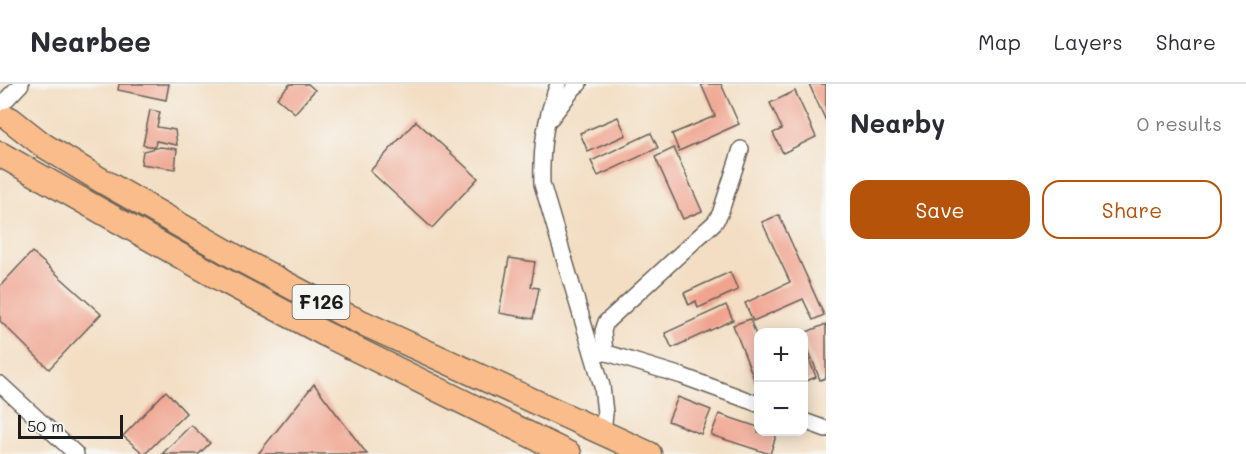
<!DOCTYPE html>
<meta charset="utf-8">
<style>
:root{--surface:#fff;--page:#f2f2f3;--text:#2b2b33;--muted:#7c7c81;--line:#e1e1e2;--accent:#b45309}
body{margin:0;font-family:Mali,sans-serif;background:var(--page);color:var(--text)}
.controls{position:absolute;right:18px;bottom:18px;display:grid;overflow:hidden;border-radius:12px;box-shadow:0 3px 15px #0003}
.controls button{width:54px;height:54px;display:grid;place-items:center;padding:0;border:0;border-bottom:2px solid var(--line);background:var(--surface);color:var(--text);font:30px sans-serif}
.scale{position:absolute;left:18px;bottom:15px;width:105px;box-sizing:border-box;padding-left:6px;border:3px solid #1c1c1c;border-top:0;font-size:16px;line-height:21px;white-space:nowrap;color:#1c1c1c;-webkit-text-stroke:4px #f6f6f2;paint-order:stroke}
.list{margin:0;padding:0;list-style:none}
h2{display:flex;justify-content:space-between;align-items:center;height:78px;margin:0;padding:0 24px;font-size:26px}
h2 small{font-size:20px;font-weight:400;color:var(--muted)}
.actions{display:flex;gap:12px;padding:18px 24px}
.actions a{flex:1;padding:14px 0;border:2px solid var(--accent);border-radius:18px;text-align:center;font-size:21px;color:var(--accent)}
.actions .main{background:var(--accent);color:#fff}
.map{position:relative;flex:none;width:826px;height:370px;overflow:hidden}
header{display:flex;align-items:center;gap:36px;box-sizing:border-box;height:84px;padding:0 30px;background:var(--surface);border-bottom:2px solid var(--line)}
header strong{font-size:28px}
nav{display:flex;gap:33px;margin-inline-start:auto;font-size:21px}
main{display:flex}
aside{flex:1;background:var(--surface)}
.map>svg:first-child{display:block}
.building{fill:#f0a490}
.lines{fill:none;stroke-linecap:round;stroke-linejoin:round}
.minor-casing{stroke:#676056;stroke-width:18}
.primary-casing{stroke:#676056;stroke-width:27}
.minor{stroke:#fff;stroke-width:15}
.primary{stroke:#f9bc8a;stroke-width:24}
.labels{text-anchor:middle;stroke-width:5;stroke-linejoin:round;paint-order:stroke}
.shield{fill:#f6f6f2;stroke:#5d5d5c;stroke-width:1.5}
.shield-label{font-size:20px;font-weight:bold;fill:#1c1c1c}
</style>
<header>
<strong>Nearbee</strong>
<nav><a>Map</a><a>Layers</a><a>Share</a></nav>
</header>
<main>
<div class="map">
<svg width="826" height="370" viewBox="0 0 826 370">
<rect width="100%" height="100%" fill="#f6f6f2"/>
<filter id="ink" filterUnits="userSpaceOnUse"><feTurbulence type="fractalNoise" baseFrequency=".0167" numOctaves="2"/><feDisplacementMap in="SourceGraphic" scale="12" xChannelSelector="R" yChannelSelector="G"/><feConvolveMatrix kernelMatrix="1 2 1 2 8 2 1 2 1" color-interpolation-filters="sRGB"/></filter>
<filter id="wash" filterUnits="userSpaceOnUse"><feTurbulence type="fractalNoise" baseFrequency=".008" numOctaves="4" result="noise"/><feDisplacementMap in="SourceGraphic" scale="24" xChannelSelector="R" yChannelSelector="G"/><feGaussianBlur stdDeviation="1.35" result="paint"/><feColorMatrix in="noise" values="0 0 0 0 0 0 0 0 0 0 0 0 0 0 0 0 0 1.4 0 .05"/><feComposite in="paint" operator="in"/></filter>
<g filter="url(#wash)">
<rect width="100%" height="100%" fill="#f3dec3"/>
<g id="blocks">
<g class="building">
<path d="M119,0h50l-3,16 -48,-10z"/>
<path d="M290,0h18l7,6 -20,23 -18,-15z"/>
<path d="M701,0h20l18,40 -60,27 -7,-17 43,-18z"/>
<path d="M809,0h17v37z"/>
<path d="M795,7l21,46 -33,16 -10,-20 9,-4 -12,-26z"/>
<path d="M150,26l10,2 -3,15 18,3 2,15 -21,-4 -1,6 -12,-2z"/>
<path d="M618,33l8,18 -38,17 -8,-19z"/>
<path d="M416,37l62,57 -46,50 -62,-57z"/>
<path d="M651,49l7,15 -60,28 -7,-15z"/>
<path d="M160,63l17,2 -2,20 -34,-5 2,-13z"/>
<path d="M674,64l28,63 -19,8 -28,-62z"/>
<path d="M779,131l45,100 -11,5 -10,-21 -50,22 -8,-18 45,-21 -28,-60z"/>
<path d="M32,168l69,62 -52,55 -49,-48v-35z"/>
<path d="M509,174l26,4 -4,25 8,1 -6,31 -34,-6z"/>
<path d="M730,188l8,18 -40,18 -2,-7 -7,4 -5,-12z"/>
<path d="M726,221l7,15 -61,28 -7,-15z"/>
<path d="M750,235l8,22v45l-1,1 -24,-62z"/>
<path d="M826,240v54l-6,2 -16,-42v-5z"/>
<path d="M804,262l12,31 -12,5z"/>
<path d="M314,300l53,70h-109z"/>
<path d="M166,307l20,22 -41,41h-1l-21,-18z"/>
<path d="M678,313l33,13 -10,24 -33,-13z"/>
<path d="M719,330l39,13v5h14l5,1 -7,21 -59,-19z"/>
<path d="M191,341l19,18 -11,11h-37z"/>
</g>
</g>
</g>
<g filter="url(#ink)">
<use href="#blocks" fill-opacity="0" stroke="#676056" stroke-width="1.5"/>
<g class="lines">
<defs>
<g id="minor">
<path d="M558,0c-13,36 -17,62 -16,100l60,202 3,27 -2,20"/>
<path d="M2,20l19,-20"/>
<path d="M551,34l23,-30 5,-4"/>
<path d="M597,266l85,26 76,28"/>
<path d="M605,269l-2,-22 3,-9 109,-100 5,-8 21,-65"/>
<path d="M0,300l76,70"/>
<path d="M804,337l22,8"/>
</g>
<g id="primary">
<path d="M10,35l33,26 56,34 142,81 100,53 308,141"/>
<path d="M0,70l225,127 100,53 244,120"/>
</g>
</defs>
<use href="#minor" class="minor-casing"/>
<use href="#primary" class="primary-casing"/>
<use href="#minor" class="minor"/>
<use href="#primary" class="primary"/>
</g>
</g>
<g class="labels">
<rect class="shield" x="292.5" y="201" width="57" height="34" rx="4.5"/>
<g class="shield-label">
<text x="321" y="225">F126</text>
</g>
</g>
</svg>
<div class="controls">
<button>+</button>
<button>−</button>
</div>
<div class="scale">50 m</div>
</div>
<aside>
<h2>Nearby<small>0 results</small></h2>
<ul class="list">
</ul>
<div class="actions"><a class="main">Save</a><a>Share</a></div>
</aside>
</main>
